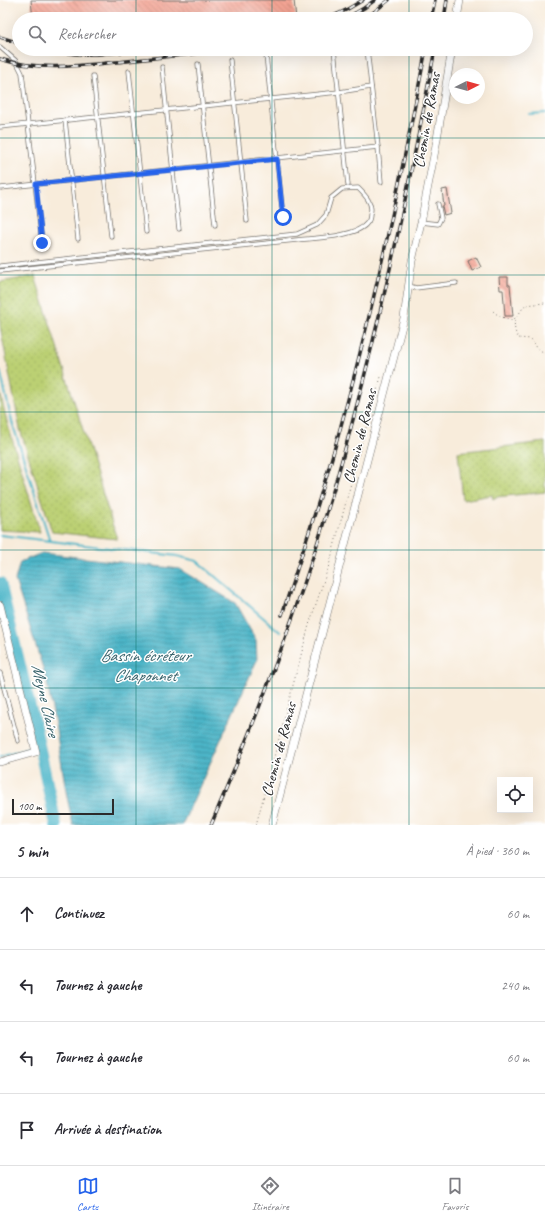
<!DOCTYPE html>
<html lang="fr">
<meta charset="utf-8">
<style>
:root{--surface:#fff;--page:#f2f2f3;--text:#2b2b33;--muted:#7c7c81;--line:#e1e1e2;--accent:#2563eb}
body{margin:0;font-family:Caveat,sans-serif;background:var(--page);color:var(--text)}
.controls{position:absolute;right:12px;bottom:12px;display:grid;overflow:hidden;border-radius:0px;box-shadow:0 4px 16px #0002}
.controls button{width:36px;height:36px;display:grid;place-items:center;padding:0;border:0;border-bottom:1px solid var(--line);background:var(--surface);color:var(--text);font:20px sans-serif}
.compass{position:absolute;left:449px;top:68px;width:36px;height:36px;border-radius:50%;background:var(--surface);box-shadow:0 4px 16px #0002;rotate:84deg}
.scale{position:absolute;left:12px;bottom:10px;width:102px;box-sizing:border-box;padding-left:4px;border:2px solid #2b2b2b;border-top:0;font-size:11px;line-height:14px;white-space:nowrap;color:#2b2b2b;-webkit-text-stroke:3px #fff;paint-order:stroke}
.stop{position:absolute;width:12px;height:12px;margin:-9px;border:3px solid #2563eb;border-radius:50%;background:#fff}
.stop.end{background:#2563eb;border-color:#fff;box-shadow:0 1px 4px #0008}
.list{margin:0;padding:0;list-style:none}
h2{display:flex;justify-content:space-between;align-items:center;height:52px;margin:0;padding:0 16px;font-size:17px}
h2 small{font-size:13px;font-weight:400;color:var(--muted)}
.list li{display:grid;grid-template-columns:26px 1fr auto;gap:12px;align-items:center;box-sizing:border-box;height:72px;padding:0 16px;border-top:1px solid var(--line)}
.list b{display:block;font-size:15px;white-space:nowrap}
.list em{font-size:13px;font-style:normal;color:var(--muted)}
.icon{flex:none;width:22px;height:22px;fill:none;stroke:currentColor;stroke-width:2;stroke-linecap:round;stroke-linejoin:round}
.map{position:relative;flex:none;width:545px;height:825px;overflow:hidden}
.search{position:absolute;background:var(--surface);box-shadow:0 4px 16px #0002;left:12px;right:12px;top:12px;height:44px;display:flex;align-items:center;gap:10px;box-sizing:border-box;padding:0 14px;border-radius:22px;color:var(--muted);font-size:15px}
.sheet{height:340px;background:var(--surface)}
nav{display:flex;justify-content:space-around;align-items:center;box-sizing:border-box;height:56px;border-top:1px solid var(--line);background:var(--surface);font-size:11px;color:var(--muted)}
nav a{display:grid;justify-items:center;gap:2px}
nav .on{color:var(--accent)}
.map>svg:first-child{display:block}
.grass{fill:url(#grass-dots);stroke:#737e4f}
.water{fill:url(#water-rules);stroke:#3b707a}
.lines{fill:none;stroke-linecap:round;stroke-linejoin:round}
.stream{stroke:#4bb5c8;stroke-width:2}
.river{stroke:#4bb5c8;stroke-width:12}
.building{fill:url(#building-back-hatch)}
.lane-casing{stroke:#736f69;stroke-width:5}
.street-casing{stroke:#736f69;stroke-width:8}
.path{stroke:#736f69;stroke-width:1;stroke-dasharray:1 3;stroke-linecap:butt}
.lane{stroke:#fff;stroke-width:3.5}
.street{stroke:#fff;stroke-width:7}
.rail-casing{stroke:#2b2b2b;stroke-width:3.5}
.rail{stroke:#fff;stroke-width:2;stroke-dasharray:6;stroke-linecap:butt}
.route{stroke:#2563eb;stroke-width:5}
.grid{fill:none;stroke:#0f766e;stroke-width:1;stroke-opacity:0.55}
.labels{text-anchor:middle;stroke-width:3;stroke-linejoin:round;paint-order:stroke}
.street-label{font-size:16px;fill:#2b2b2b;stroke:#fff}
.water-label{font-size:17px;font-style:italic;fill:#38626a;stroke:#fff}
</style>
<div class="map">
<svg width="545" height="825" viewBox="0 0 545 825">
<defs>
<pattern id="grass-dots" width="8" height="8" patternUnits="userSpaceOnUse"><rect width="8" height="8" fill="#bbd073"/><path d="M2 2h.1M6 6h.1" fill="none" stroke="#a1b364" stroke-width="1.8" stroke-linecap="round"/></pattern>
<pattern id="water-rules" width="6" height="5" patternUnits="userSpaceOnUse"><rect width="6" height="5" fill="#4bb5c8"/><path d="M0 2.5h6" fill="none" stroke="#3f93a3"/></pattern>
<pattern id="building-back-hatch" width="6" height="6" patternUnits="userSpaceOnUse"><rect width="6" height="6" fill="#f5a594"/><path d="M-1 5l2 2M0 0l6 6M5-1l2 2" fill="none" stroke="#c78779"/></pattern>
</defs>
<rect width="100%" height="100%" fill="#fff"/>
<filter id="ink" filterUnits="userSpaceOnUse"><feTurbulence type="fractalNoise" baseFrequency=".025" numOctaves="2"/><feDisplacementMap in="SourceGraphic" scale="8" xChannelSelector="R" yChannelSelector="G"/><feConvolveMatrix kernelMatrix="1 2 1 2 8 2 1 2 1" color-interpolation-filters="sRGB"/></filter>
<filter id="wash" filterUnits="userSpaceOnUse"><feTurbulence type="fractalNoise" baseFrequency=".012" numOctaves="4" result="noise"/><feDisplacementMap in="SourceGraphic" scale="16" xChannelSelector="R" yChannelSelector="G"/><feGaussianBlur stdDeviation="0.9" result="paint"/><feColorMatrix in="noise" values="0 0 0 0 0 0 0 0 0 0 0 0 0 0 0 0 0 1.4 0 .05"/><feComposite in="paint" operator="in"/></filter>
<g filter="url(#wash)">
<rect width="100%" height="100%" fill="#f8ecdb"/>
<g class="grass">
<path d="M35,276l82,263 -65,-7 -32,-103 -20,-103v-44z"/>
<path d="M0,392l7,30 33,110 -40,-2z"/>
<path d="M545,442v50l-49,5 -3,2 -1,-4 -29,5 -5,-48z"/>
</g>
<path class="water" d="M42,553l138,16 55,34 21,37 1,20 -75,165h-109l-6,-28 -12,-73 -9,-46 -31,-98 5,-18z"/>
<g class="lines">
<g class="stream">
<path d="M529,114l16,-1"/>
<path d="M0,370l12,52 38,119"/>
<path d="M0,535l177,21 20,5 83,71"/>
<path d="M0,757l30,-9"/>
</g>
<path class="river" d="M0,583l36,148 20,94"/>
</g>
<g id="blocks">
<g class="building">
<path d="M31,0h263l2,19h-263z"/>
<path d="M447,189l4,24 -7,2 -2,-9h2l-2,-16z"/>
<path d="M476,257l5,10 -9,4 -4,-10z"/>
<path d="M499,277h9v8h2l3,31h-8l-2,-26h-3z"/>
</g>
</g>
</g>
<g filter="url(#ink)">
<use href="#blocks" fill-opacity="0" stroke="#736f69" stroke-width="1"/>
<g class="lines">
<defs>
<g id="lane">
<path d="M0,47l16,14 6,12 20,170"/>
<path d="M334,49l14,136"/>
<path d="M266,55l17,162"/>
<path d="M230,60l17,161"/>
<path d="M198,64l17,161"/>
<path d="M162,67l17,162"/>
<path d="M129,71l17,161"/>
<path d="M93,76l18,160"/>
<path d="M65,120l13,119"/>
<path d="M0,127l339,-35 32,-5"/>
<path d="M378,147l3,35"/>
<path d="M1,188l377,-41 -11,-98"/>
<path d="M421,222l17,2 3,-6 -3,-14"/>
<path d="M0,266l297,-32 20,-9 9,-10 5,-17 11,-9 16,-1c7,7 16,16 12,26 0,3 -1,7 -3,9 -10,14 -53,15 -70,17l-297,31"/>
<path d="M409,286l7,2 40,-5"/>
<path d="M0,673l18,68"/>
</g>
<g id="street">
<path d="M457,19l3,-19"/>
<path d="M0,605l36,147 -36,10"/>
<path d="M272,825l132,-507 8,-57 9,-39 15,-77 16,-96"/>
</g>
</defs>
<use href="#lane" class="lane-casing"/>
<use href="#street" class="street-casing"/>
<g class="path">
<path d="M493,311l6,5 12,4 5,-2 9,-13 20,-2"/>
<path d="M514,320l1,11 3,7 13,1 5,9 9,5"/>
<path d="M256,825l53,-200 21,-63 33,-124 18,-61"/>
</g>
<use href="#lane" class="lane"/>
<use href="#street" class="street"/>
<defs>
<g id="rail">
<path d="M327,19l19,-9 17,-10"/>
<path d="M345,19l19,-11 11,-8"/>
<path d="M365,19l24,-19"/>
<path d="M431,19l4,-19"/>
<path d="M444,19l3,-19"/>
<path d="M0,37l19,6"/>
<path d="M43,49c36,9 70,4 106,0"/>
<path d="M0,59c41,13 85,6 127,2 36,-4 73,-8 109,-12"/>
<path d="M282,615c18,-56 37,-111 53,-168 37,-131 65,-264 91,-398"/>
<path d="M211,825c48,-112 92,-227 125,-344 41,-142 72,-287 99,-432"/>
</g>
</defs>
<use href="#rail" class="rail-casing"/>
<use href="#rail" class="rail"/>
</g>
</g>
<g class="lines" filter="url(#ink)">
<path class="route" d="M42,243l-6,-59 241,-25 6,58"/>
</g>
<path class="grid" d="M136,0v19M272,0v19M409,0v19M136,49v776M272,49v776M409,49v776M0,138h545M0,275h545M0,412h545M0,550h545M0,688h545"/>
<g class="labels">
<g class="street-label">
<text transform="translate(426 120) rotate(-80)" y="6">Chemin de Ramas</text>
<text transform="translate(359 436) rotate(-76)" y="6">Chemin de Ramas</text>
<text transform="translate(278 749) rotate(-75)" y="6">Chemin de Ramas</text>
</g>
<g class="water-label">
<text x="145" y="661">Bassin écréteur<tspan x="145" dy="20">Chaponnet</tspan></text>
<text transform="translate(46 700) rotate(77)" y="6">Meyne Claire</text>
</g>
</g>
</svg>
<div class="controls">
<button><svg class="icon" aria-label="locate" viewBox="0 0 24 24"><circle cx="12" cy="12" r="6"/><path d="M12 2v4M12 18v4M2 12h4M18 12h4"/></svg></button>
</div>
<svg class="compass" viewBox="-18 -18 36 36"><path d="M0-13l5 13h-10z" fill="#e53935"/><path d="M0 13l5-13h-10z" fill="#7c7c81"/></svg>
<div class="scale">100 m</div>
<div class="stop" style="left:283px;top:217px"></div>
<div class="stop end" style="left:42px;top:243px"></div>
<div class="search"><svg class="icon" aria-label="search" viewBox="0 0 24 24"><circle cx="10" cy="10" r="6"/><path d="M15 15l6 6"/></svg>Rechercher</div>
</div>
<section class="sheet">
<h2>5 min<small>À pied · 360 m</small></h2>
<ul class="list">
<li><svg class="icon" aria-label="ahead" viewBox="0 0 24 24"><path d="M12 20V5M6 11l6-6 6 6"/></svg><div><b>Continuez</b></div><em>60 m</em></li>
<li><svg class="icon" aria-label="left" viewBox="0 0 24 24"><path d="M17 20v-9H6M10 6l-5 5 5 5"/></svg><div><b>Tournez à gauche</b></div><em>240 m</em></li>
<li><svg class="icon" aria-label="left" viewBox="0 0 24 24"><path d="M17 20v-9H6M10 6l-5 5 5 5"/></svg><div><b>Tournez à gauche</b></div><em>60 m</em></li>
<li><svg class="icon" aria-label="arrive" viewBox="0 0 24 24"><path d="M6 21V4h12l-3 4 3 4H6"/></svg><div><b>Arrivée à destination</b></div></li>
</ul>
</section>
<nav>
<a class="on"><svg class="icon" aria-label="map" viewBox="0 0 24 24"><path d="M3 6l6-2 6 2 6-2v14l-6 2-6-2-6 2zM9 4v14M15 6v14"/></svg>Carte</a>
<a><svg class="icon" aria-label="directions" viewBox="0 0 24 24"><path d="M12 3l9 9-9 9-9-9zM9 14v-3h6M13 9l2 2-2 2"/></svg>Itinéraire</a>
<a><svg class="icon" aria-label="saved" viewBox="0 0 24 24"><path d="M7 4h10v16l-5-4-5 4z"/></svg>Favoris</a>
</nav>
